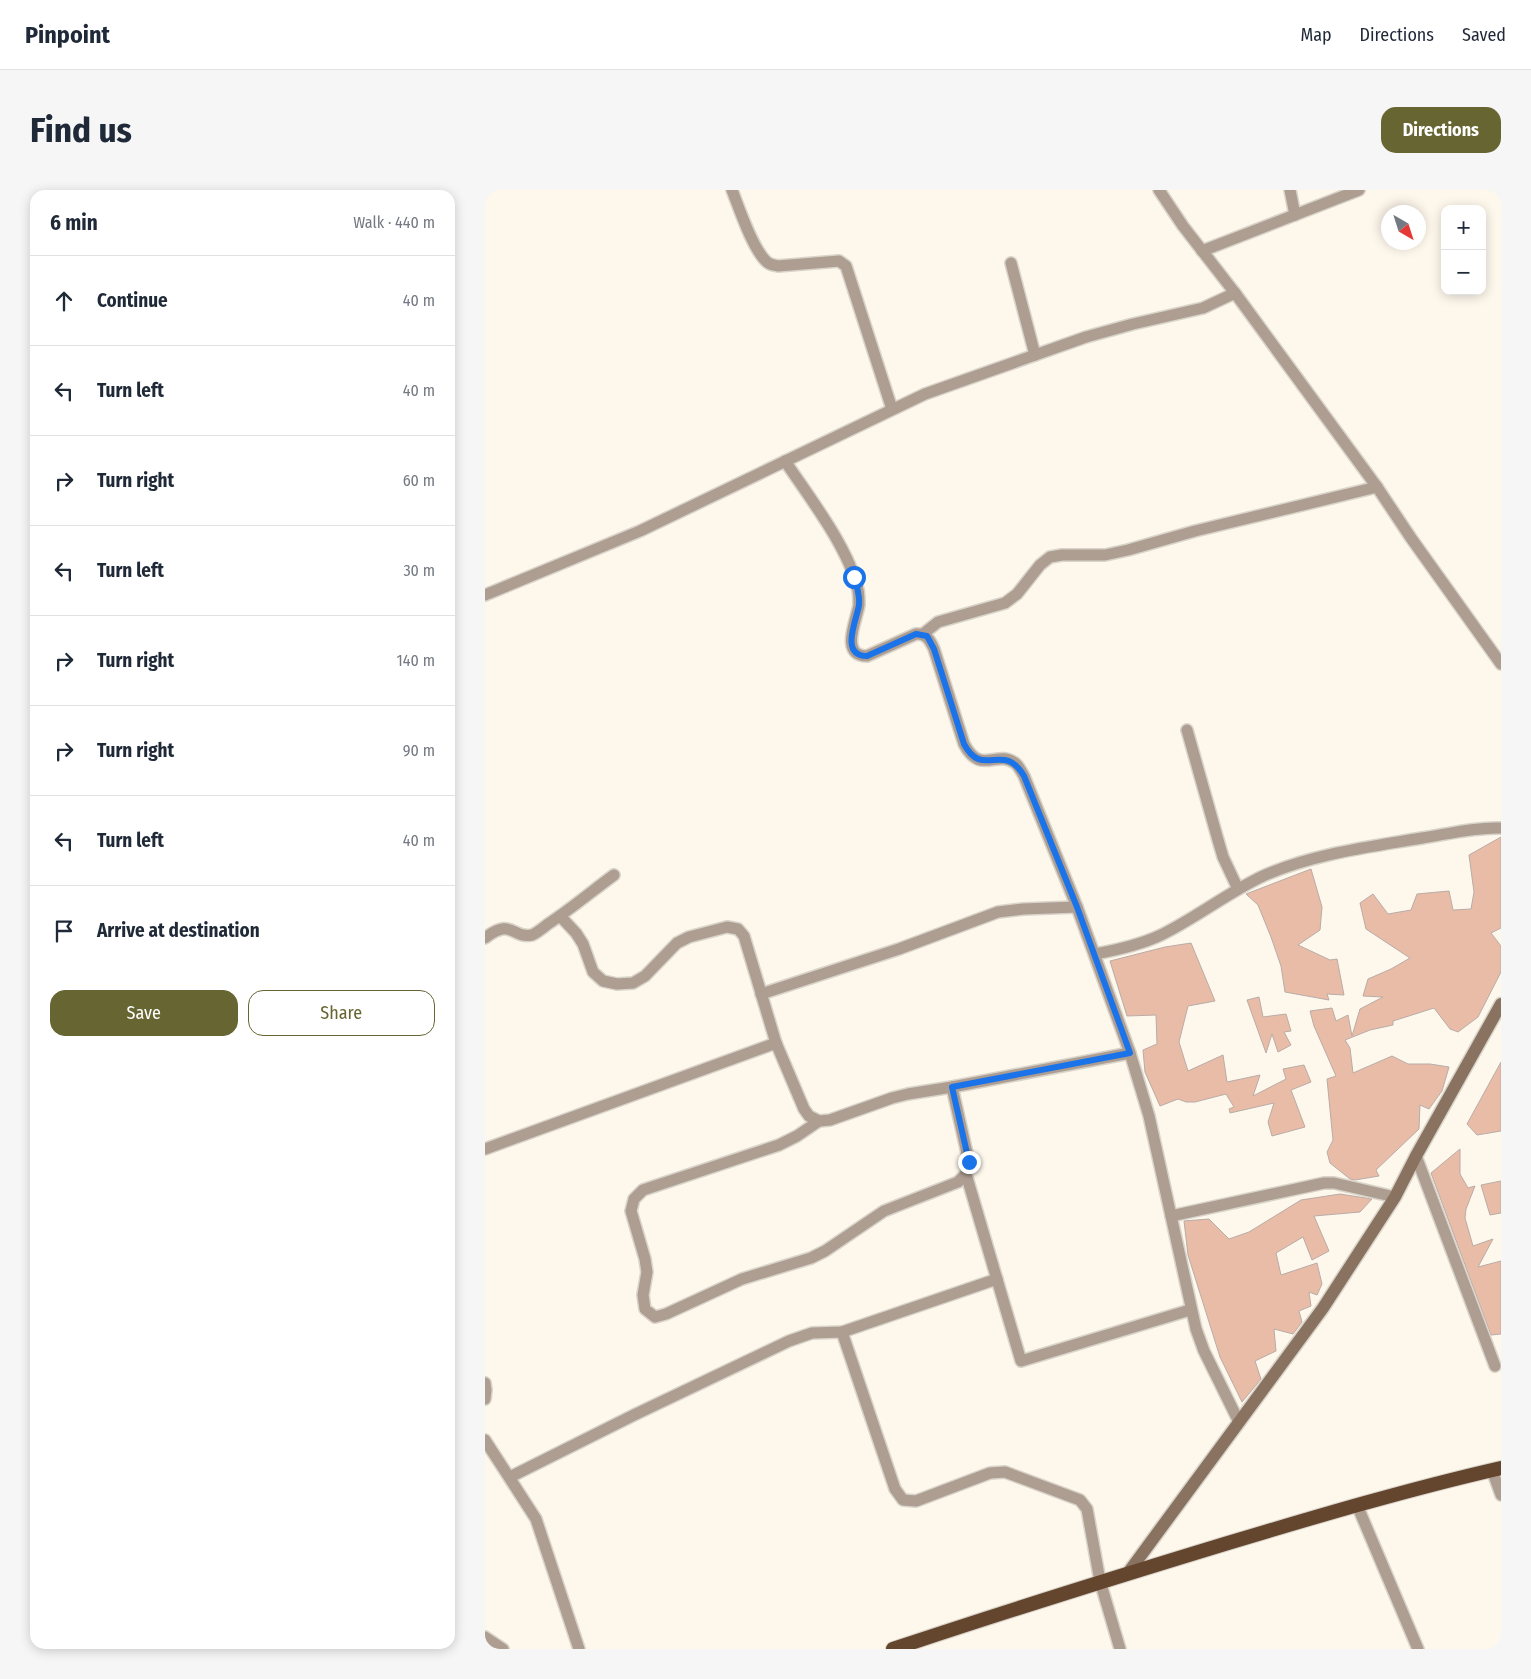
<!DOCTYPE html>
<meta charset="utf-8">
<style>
:root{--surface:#fff;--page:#f6f6f7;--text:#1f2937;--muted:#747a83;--line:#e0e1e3;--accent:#676532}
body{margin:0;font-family:"Fira Sans Condensed",sans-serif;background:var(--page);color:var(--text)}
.controls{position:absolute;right:15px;top:15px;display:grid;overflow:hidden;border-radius:10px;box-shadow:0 2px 12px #0003}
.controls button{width:45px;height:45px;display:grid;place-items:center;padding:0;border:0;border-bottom:1px solid var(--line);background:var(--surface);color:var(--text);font:25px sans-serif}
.compass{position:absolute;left:896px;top:15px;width:45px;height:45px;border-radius:50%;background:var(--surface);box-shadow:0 2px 12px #0003;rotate:141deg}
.stop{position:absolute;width:15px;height:15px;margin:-11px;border:4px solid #1a73e8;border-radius:50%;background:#fff}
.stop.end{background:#1a73e8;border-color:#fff;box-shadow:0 1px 5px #0008}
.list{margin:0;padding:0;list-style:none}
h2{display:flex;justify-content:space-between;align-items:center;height:65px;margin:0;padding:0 20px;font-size:21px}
h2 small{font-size:16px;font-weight:400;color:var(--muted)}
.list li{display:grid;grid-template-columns:32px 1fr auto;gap:15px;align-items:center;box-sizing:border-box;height:90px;padding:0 20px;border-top:1px solid var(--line)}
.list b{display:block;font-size:19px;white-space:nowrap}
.list em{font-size:16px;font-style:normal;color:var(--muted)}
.actions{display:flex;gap:10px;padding:15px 20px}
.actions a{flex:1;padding:11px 0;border:1px solid var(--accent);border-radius:15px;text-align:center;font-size:18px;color:var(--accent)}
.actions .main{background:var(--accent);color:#fff}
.icon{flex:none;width:28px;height:28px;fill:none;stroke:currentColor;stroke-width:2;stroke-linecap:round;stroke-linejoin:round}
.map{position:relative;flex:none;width:1016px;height:1459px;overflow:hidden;border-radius:15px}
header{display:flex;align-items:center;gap:30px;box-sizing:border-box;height:70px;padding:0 25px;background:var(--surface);border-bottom:1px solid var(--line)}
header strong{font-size:24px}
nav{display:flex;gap:28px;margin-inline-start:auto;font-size:18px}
.intro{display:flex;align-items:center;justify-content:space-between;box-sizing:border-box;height:120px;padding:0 30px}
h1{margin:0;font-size:35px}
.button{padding:12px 22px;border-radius:15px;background:var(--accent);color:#fff;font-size:18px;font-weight:700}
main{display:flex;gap:30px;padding:0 30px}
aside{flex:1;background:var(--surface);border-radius:15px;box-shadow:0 2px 12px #0003}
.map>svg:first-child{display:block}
.building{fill:#e9bca7;stroke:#b9aca7}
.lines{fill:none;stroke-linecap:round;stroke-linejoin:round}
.minor-casing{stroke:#d9d4ca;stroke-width:14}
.secondary-casing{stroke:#d9d4ca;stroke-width:15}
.trunk-casing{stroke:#d9d4ca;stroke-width:16}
.minor{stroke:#ae9d91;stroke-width:11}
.secondary{stroke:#897260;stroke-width:12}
.trunk{stroke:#64462e;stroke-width:14}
.route{stroke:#1a73e8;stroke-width:6}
</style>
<header>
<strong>Pinpoint</strong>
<nav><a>Map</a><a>Directions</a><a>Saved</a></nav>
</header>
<div class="intro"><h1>Find us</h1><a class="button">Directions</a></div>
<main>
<aside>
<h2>6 min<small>Walk · 440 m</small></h2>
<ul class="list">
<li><svg class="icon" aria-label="ahead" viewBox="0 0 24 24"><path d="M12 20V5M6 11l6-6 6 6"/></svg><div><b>Continue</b></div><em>40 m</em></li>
<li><svg class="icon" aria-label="left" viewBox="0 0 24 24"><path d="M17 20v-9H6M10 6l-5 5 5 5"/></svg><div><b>Turn left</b></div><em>40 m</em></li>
<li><svg class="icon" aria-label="right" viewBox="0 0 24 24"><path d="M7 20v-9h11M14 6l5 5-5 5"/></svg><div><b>Turn right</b></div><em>60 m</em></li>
<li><svg class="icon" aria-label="left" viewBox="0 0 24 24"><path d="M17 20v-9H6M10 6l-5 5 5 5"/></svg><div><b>Turn left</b></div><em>30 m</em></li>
<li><svg class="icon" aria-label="right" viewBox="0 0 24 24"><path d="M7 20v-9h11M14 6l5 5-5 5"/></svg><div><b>Turn right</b></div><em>140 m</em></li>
<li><svg class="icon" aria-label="right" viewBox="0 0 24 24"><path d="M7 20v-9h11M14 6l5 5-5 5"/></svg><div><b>Turn right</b></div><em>90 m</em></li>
<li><svg class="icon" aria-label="left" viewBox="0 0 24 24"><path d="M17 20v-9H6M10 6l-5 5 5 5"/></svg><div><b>Turn left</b></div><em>40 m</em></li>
<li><svg class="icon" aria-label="arrive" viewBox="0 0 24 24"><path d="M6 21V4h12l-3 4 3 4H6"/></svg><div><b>Arrive at destination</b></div></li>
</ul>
<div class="actions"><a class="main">Save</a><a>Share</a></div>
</aside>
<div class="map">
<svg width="1016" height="1459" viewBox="0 0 1016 1459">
<rect width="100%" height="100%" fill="#fdf7ec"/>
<g class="building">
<path d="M1016,647v91l-10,5 10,13v26l-23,45 -20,15 -8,-3 -16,-21 -41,13v4l-23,5 -25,10 5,8 3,25 39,-17 16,8h22l19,3 -7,24 -13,18 -9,-4 -1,24 -43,41 3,6 -24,4 -5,-1 -20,-16 -3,-11 6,-12 -6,-61 9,-3 -22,-50 -4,-15 22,-3 4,13 12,-6 4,21 8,-27 23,-12 -20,-1 5,-17 23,-10 19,-11 -44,-29 -6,-26 13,-9 15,20 23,-4 6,-16 32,-3 4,19 18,-1 3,-17 -5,-37z"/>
<path d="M826,679l11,38 -2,23 -22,15 32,15 7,-1 7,36 -17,-1 2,6 -44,-8 -4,-26 -10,-29 -13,-32 -12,-11z"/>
<path d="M706,753l24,58 -27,5 -9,36 9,29 35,-16 4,27 33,-7 -7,21 33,-17 -3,-10 21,-4 7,17 -20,8 14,37 -33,9 -4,-14 6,-19 -44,10 -1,-4 5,-2 -8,-13 -31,8h-9l-8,-3 -18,7 -15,-34 -2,-22 14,-6 -1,-29 -29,1 -17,-55 55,-14z"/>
<path d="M774,807l4,20 23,-3 5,17 -7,1 7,13 -13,7 -6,-18 -6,19 -19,-53z"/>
<path d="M1016,872v69l-24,4 -10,-11z"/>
<path d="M975,959v25l8,14 7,-2 -9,23 -1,9 8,28 20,-7 -15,28 23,-6v73l-10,1 -60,-162z"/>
<path d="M1016,991v32l-11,2 -9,-30z"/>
<path d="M855,1004l32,5 -12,13 -46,4 15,35 -17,9 -9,-23 -27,16 5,22 36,-12 5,21 -5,11 -8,-3 2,14 -12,5 3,11 -9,12 -19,-5 2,22 -21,10 6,18 -19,23 -22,-45 -32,-102 -4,-34 25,-2 20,20 20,-7 52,-32z"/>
</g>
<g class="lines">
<defs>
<g id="minor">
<path d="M247,0c7,18 21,60 35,72 3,3 7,3 11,4l61,-5 7,5 46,143"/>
<path d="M674,0l24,36 52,67 142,194 34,51 90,126"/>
<path d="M805,0l5,25"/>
<path d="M717,61l157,-61"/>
<path d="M526,73l24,92"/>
<path d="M300,271c24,36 64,87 73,129 1,5 1,10 1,15 -2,14 -20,51 8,51l49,-22c10,-1 14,6 18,15l30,95c17,32 32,5 51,19 4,3 6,8 9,13l53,131 53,146 19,63 47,213 8,22 35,71"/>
<path d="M0,405l155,-64 285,-137 161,-57 47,-13 70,-16 32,-15"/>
<path d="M438,444l15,-12 67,-19 12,-9 23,-29 10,-8 12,-2h43l23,-5 67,-19 182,-44"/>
<path d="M702,540l31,110 5,17 15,32"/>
<path d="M75,726l16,17 7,11 10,28 10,9 14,3 16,-1 12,-7 32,-33 12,-6 38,-10 11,2 6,7 32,107 28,66 5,7 10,5 11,-1 62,-22 16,-4 44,-7 178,-34"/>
<path d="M0,748c27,-21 27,1 47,-3 5,-2 12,-8 16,-11 23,-15 44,-33 66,-49"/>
<path d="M610,764c22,-4 45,-9 66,-19 35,-17 66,-42 102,-59 49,-22 106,-29 159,-38 26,-4 53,-11 79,-10"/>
<path d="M276,804l138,-45 99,-37 25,-3 54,-2"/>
<path d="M334,931l-22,15 -18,9 -136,45 -9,9 -3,12 14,48 2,13 -4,23 2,14 10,8 11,-3 76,-35 69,-21 14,-7 59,-40 74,-29 8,-8 3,-12 -17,-75"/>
<path d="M0,959l291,-106"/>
<path d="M931,966l79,210"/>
<path d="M481,984l55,187 169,-51"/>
<path d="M686,1026l153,-33h10l61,14"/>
<path d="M357,1142l53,157 8,11 13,1 74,-28 15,-1 75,28 7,9 13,72 20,68"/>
<path d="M0,1193l1,7 -1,9"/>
<path d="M0,1250l51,79 43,130"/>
<path d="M1007,1280l9,25"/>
<path d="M25,1287l124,-62 155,-74 23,-8 30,-1 155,-53"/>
<path d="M872,1315l61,144"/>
<path d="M0,1447l18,12"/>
</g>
<path id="secondary" d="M643,1383l195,-265 72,-111 21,-41 85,-152"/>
<path id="trunk" d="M408,1459c111,-37 223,-72 335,-106 90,-27 181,-54 273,-75"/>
</defs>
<use href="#minor" class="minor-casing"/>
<use href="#secondary" class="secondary-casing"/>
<use href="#trunk" class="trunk-casing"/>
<use href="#minor" class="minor"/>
<use href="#secondary" class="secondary"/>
<use href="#trunk" class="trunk"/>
</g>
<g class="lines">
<path class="route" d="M369,387c3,9 6,19 5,28 -2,14 -20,51 8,51l49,-22 11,2 7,13 30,95c19,36 39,-4 60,32l53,131 53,146 -178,34 17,75"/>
</g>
</svg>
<div class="controls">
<button>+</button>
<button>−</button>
</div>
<svg class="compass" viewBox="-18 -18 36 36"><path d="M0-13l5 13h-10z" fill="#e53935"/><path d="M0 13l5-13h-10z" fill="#747a83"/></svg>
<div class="stop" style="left:369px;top:387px"></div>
<div class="stop end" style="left:484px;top:972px"></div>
</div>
</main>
